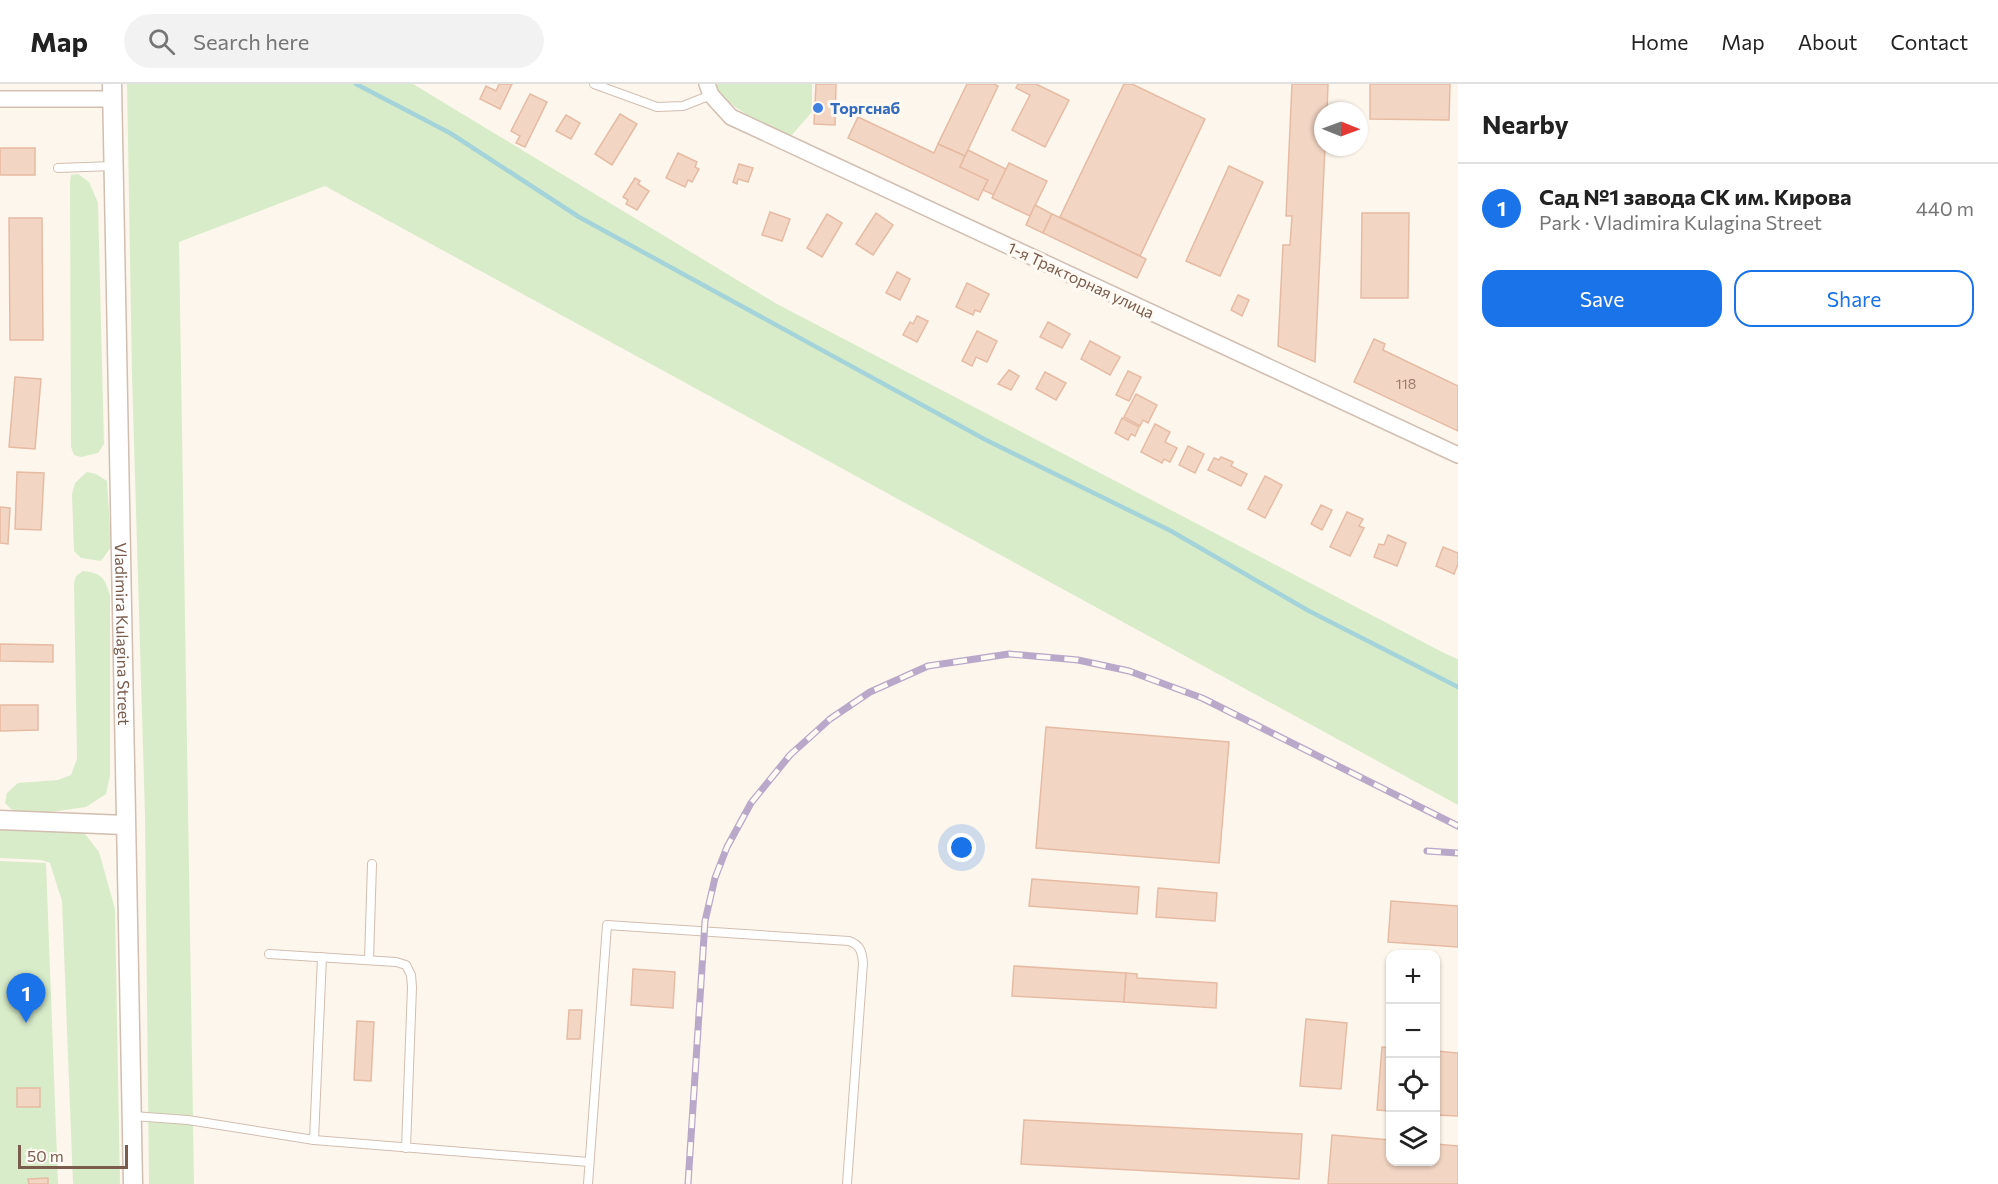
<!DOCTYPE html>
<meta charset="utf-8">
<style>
:root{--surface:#fff;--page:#f2f2f2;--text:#222;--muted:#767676;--line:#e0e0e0;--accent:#1a73e8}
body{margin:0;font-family:Commissioner,sans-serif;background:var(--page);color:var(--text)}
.controls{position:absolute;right:18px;bottom:18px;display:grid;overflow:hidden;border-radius:12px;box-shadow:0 2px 4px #0004}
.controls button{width:54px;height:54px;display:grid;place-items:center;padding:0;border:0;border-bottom:2px solid var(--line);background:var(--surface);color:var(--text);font:30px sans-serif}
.compass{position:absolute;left:1314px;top:18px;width:54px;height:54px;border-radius:50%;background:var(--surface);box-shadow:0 2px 4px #0004;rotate:91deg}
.scale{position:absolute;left:18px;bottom:15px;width:110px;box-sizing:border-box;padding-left:6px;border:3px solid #7a5c4d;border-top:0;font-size:16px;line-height:21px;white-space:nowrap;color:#7a5c4d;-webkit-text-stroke:4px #fffaf3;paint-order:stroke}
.you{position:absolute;left:962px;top:764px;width:21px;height:21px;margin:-15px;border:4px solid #fff;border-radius:50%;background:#1a73e8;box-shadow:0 0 0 9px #1a73e833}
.badge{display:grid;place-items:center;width:39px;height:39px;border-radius:50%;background:var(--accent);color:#fff;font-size:20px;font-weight:700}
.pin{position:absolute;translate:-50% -50px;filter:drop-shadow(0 2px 3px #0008)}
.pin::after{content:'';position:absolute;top:32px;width:21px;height:18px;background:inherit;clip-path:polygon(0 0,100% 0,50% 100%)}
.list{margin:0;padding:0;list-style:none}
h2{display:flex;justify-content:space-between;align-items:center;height:78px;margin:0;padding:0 24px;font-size:26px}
h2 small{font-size:20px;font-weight:400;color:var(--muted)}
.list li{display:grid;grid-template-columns:39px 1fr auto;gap:18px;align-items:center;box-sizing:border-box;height:90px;padding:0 24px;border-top:2px solid var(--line)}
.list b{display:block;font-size:22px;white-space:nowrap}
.list p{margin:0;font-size:20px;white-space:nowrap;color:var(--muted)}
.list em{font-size:20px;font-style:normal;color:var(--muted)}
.actions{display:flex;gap:12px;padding:18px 24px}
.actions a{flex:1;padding:14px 0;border:2px solid var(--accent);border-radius:18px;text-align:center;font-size:21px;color:var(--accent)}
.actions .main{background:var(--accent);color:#fff}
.icon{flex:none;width:33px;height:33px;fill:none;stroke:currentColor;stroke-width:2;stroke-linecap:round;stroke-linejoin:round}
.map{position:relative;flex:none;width:1458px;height:1100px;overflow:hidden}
header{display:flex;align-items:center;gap:36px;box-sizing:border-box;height:84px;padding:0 30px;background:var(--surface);border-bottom:2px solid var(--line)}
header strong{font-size:28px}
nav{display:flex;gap:33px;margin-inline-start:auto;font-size:21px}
.search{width:420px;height:54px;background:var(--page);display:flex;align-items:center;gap:15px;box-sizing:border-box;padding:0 21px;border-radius:33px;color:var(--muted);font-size:22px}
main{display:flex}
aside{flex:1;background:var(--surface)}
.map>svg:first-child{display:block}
.green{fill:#d8ecc9}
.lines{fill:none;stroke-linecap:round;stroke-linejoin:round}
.stream{stroke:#a5d3da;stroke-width:4.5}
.building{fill:#f3d5c3;stroke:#e6bba3;stroke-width:1.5}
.service-casing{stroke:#d1beb0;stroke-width:10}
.minor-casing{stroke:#d1beb0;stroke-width:18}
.tertiary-casing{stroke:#d1beb0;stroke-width:21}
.service{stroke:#fff;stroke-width:8}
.minor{stroke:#fff;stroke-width:15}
.tertiary{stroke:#fff;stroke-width:18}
.rail-casing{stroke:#b9a8c9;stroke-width:7}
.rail{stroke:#fffaf3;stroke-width:4.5;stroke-dasharray:14;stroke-linecap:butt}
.shop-dot{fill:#3f7fe0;stroke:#fffaf3;stroke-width:2}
.labels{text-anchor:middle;stroke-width:6;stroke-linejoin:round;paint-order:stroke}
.number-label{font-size:14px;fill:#987a6a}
.shop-label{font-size:16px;font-weight:bold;fill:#366cbe;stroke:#fffaf3;text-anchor:start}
.street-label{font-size:16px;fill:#7a5c4d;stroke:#fffaf3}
</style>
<header>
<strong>Map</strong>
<div class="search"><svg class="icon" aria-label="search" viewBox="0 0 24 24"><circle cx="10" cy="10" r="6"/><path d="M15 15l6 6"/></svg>Search here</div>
<nav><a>Home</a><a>Map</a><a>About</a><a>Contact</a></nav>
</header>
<main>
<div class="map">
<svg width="1458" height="1100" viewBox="0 0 1458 1100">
<rect width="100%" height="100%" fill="#fdf6ec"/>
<g class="green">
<path d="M127,0h286l364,220 669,350 12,5v146l-1133,-619 -146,56 15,942h-45l-4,-368 -13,-441z"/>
<path d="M715,0h97v28l-22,25c-24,-14 -63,-27 -75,-53z"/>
<path d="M78,90l11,8 9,21 6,241 -6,9 -17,4 -7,-2 -3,-8 -1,-265 1,-7z"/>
<path d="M87,388l9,2 11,7 4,66 -10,14 -20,-3 -7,-7 -2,-57 3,-11z"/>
<path d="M83,487c19,2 22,7 27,25v180l-4,18 -20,13 -43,6h-28l-10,-10 2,-10 11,-10 40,-3 13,-5 6,-16 -3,-176 2,-7z"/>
<path d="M0,742l69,2 16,6 14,18 16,57 5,275h-47l-11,-283 -12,-38 -9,-3 -41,-2z"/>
<path d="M0,777l46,2 12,321h-58z"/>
</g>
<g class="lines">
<path class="stream" d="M356,0l94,49 129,84 407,223 185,91 138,80 149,76"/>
</g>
<g class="building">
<path d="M499,0h13l-12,25 -20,-10 6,-13 10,5z"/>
<path d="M816,0h20l-1,41 -21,-1z"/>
<path d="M967,0h27l4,2 -33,70 -27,-12z"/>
<path d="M1018,0h18l33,16 -24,47 -33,-17 18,-35 -14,-7z"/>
<path d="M1124,0h8l73,35 -65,137 -80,-39z"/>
<path d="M1292,0h36l-1,27h-4v36h2l-10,215 -37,-16 5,-101h7l2,-29h-6z"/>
<path d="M1370,0h80l-1,36 -79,-1z"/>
<path d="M530,10l17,8 -22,45 -9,-4 4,-7 -9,-5z"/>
<path d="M620,30l17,10 -25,41 -17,-11z"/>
<path d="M566,31l14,8 -9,16 -15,-8z"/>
<path d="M858,33l76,36 4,-9 27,12 -5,11 28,13 -10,20 -130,-62z"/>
<rect x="0" y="64" width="35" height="27"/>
<path d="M968,66l38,19 -12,26 -11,-5 5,-10 -28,-13z"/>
<path d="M678,69l19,9 -2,5 4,2 -7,13 -4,-2 -3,7 -19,-9z"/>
<path d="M1009,79l38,18 -17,35 -38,-18z"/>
<path d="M739,80l14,4 -5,14 -10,-3 -1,5 -4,-2z"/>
<path d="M1229,82l34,16 -43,94 -34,-15z"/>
<path d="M635,94l5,3 -2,3 11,7 -12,19 -11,-6 2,-4 -5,-3z"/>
<path d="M1035,121l17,9 -9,19 -17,-8z"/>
<path d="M770,128l20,7 -8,22 -20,-6z"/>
<path d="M876,129l17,12 -20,30 -17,-11z"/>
<path d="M1362,129h47l-1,85h-47z"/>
<path d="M827,130l15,9 -20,34 -15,-9z"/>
<path d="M1052,130l94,45 -9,19 -94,-45z"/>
<path d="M9,134h33l1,122h-33z"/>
<path d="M897,188l13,7 -10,21 -14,-7z"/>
<path d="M967,199l22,11 -9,18 -5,-2 -2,5 -17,-8z"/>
<path d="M1238,211l11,5 -7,16 -11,-6z"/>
<path d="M917,232l11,5 -11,21 -14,-7 7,-13 3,2z"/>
<path d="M1048,238l22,12 -8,14 -22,-11z"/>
<path d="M977,247l20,10 -10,21 -11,-5 -4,9 -10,-5z"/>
<path d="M1374,255l11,5 -2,6 75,36v45l-104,-49z"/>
<path d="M1090,257l30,16 -10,18 -29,-16z"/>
<path d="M1009,286l10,6 -8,14 -13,-6z"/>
<path d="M1128,287l13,6 -12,24 -13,-6z"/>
<path d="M1045,288l21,11 -10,17 -20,-11z"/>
<path d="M15,293l26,2 -6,70 -26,-2z"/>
<path d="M1136,310l21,11 -9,18 -5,-3 -3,6 -16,-9z"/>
<path d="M1122,334l17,9 -4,9 -4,-2 -3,6 -13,-7z"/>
<path d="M1155,340l15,8 -5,10 12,6 -7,14 -6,-3 -2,4 -21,-11z"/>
<path d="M1188,362l16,8 -9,19 -16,-8z"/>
<path d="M1221,373l12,5 -2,4 16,8 -6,12 -33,-16 6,-12 5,2z"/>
<path d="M17,388l27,1 -3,57 -26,-1z"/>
<path d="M1265,392l17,9 -17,33 -17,-9z"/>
<path d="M1321,421l11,5 -10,20 -11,-6z"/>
<path d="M0,423l10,1 -2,36 -8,-1z"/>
<path d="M1347,428l16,7 -4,7 5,2 -14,28 -20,-9z"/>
<path d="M1388,451l18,8 -9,23 -23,-9 5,-13 5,1z"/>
<path d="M1443,463l15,6v11l-4,10 -18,-8z"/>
<path d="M0,560l53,1v17l-53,-1z"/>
<path d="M0,621h38v25l-38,1z"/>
<path d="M1046,643l183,15 -10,121 -183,-15z"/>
<path d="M1032,795l107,8 -2,27 -108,-8z"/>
<path d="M1158,804l59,5 -2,28 -59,-4z"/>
<path d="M1391,817l67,5v41l-70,-5z"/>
<path d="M1014,882l112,7 -2,29 -112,-6z"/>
<path d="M633,885l42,3 -2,36 -42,-3z"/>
<path d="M1126,889l11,1v4l80,5 -1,25 -92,-6z"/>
<path d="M569,926h13l-2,29h-13z"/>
<path d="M1306,935l41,4 -6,66 -41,-3z"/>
<path d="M357,937l17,1 -3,59 -17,-1z"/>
<path d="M1382,963l8,1v63l-13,-1z"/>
<path d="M1436,967l22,2v63l-22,-1z"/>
<rect x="17" y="1004" width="23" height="19"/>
<path d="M1024,1036l278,14 -3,45 -278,-15z"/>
<path d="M1332,1051l58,5v22h46v-18l22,2v38h-130z"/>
<path d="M48,1094v6h-19l-1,-5z"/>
</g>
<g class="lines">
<defs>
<g id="service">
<path d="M594,0l63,23 26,-1 28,-11"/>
<path d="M58,84l55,-2"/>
<path d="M269,870l127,8 10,3 5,10 1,12 -6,161"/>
<path d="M369,876l3,-96"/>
<path d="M133,1032l55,4 126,20 275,22"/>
<path d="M314,1056l8,-183"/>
<path d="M588,1100l19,-259 242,16c11,4 13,10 14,22l-16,221"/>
</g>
<g id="minor">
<path d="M707,0l4,11 20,22 727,338"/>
<path d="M0,15h112"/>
</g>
<g id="tertiary">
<path id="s1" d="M112,0l21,1100"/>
<path d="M0,736l125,5"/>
</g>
</defs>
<use href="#service" class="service-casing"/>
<use href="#minor" class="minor-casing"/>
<use href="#tertiary" class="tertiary-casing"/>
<use href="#service" class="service"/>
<use href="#minor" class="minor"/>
<use href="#tertiary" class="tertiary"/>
<defs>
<g id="rail">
<path d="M1427,767l31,2"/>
<path d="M688,1100l17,-263 10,-43 12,-31 24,-44 39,-48 40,-36 40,-27 58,-26 81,-12 69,6 51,11 73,27 256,128"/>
</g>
</defs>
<use href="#rail" class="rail-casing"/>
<use href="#rail" class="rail"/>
</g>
<circle class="shop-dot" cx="818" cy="24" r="6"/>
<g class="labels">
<g class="number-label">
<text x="1406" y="305">118</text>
</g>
<g class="shop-label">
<text x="830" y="30">Торгснаб</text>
</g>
<g class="street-label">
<text transform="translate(1081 196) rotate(25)" y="6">1-я Тракторная улица</text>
<text dy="6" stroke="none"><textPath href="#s1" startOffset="550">Vladimira Kulagina Street</textPath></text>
</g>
</g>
</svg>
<div class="controls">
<button>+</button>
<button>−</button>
<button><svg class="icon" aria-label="locate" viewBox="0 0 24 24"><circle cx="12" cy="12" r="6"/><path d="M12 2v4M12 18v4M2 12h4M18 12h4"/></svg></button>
<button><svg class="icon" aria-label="layers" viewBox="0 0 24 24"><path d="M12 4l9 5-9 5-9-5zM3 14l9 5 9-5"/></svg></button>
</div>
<svg class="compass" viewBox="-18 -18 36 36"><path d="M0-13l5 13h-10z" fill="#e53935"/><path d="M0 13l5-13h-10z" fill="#767676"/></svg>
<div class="scale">50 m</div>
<div class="you"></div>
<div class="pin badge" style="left:26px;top:939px">1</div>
</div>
<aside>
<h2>Nearby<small></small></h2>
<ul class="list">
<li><span class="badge">1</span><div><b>Сад №1 завода СК им. Кирова</b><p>Park · Vladimira Kulagina Street</p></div><em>440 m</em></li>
</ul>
<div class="actions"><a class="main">Save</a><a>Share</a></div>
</aside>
</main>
